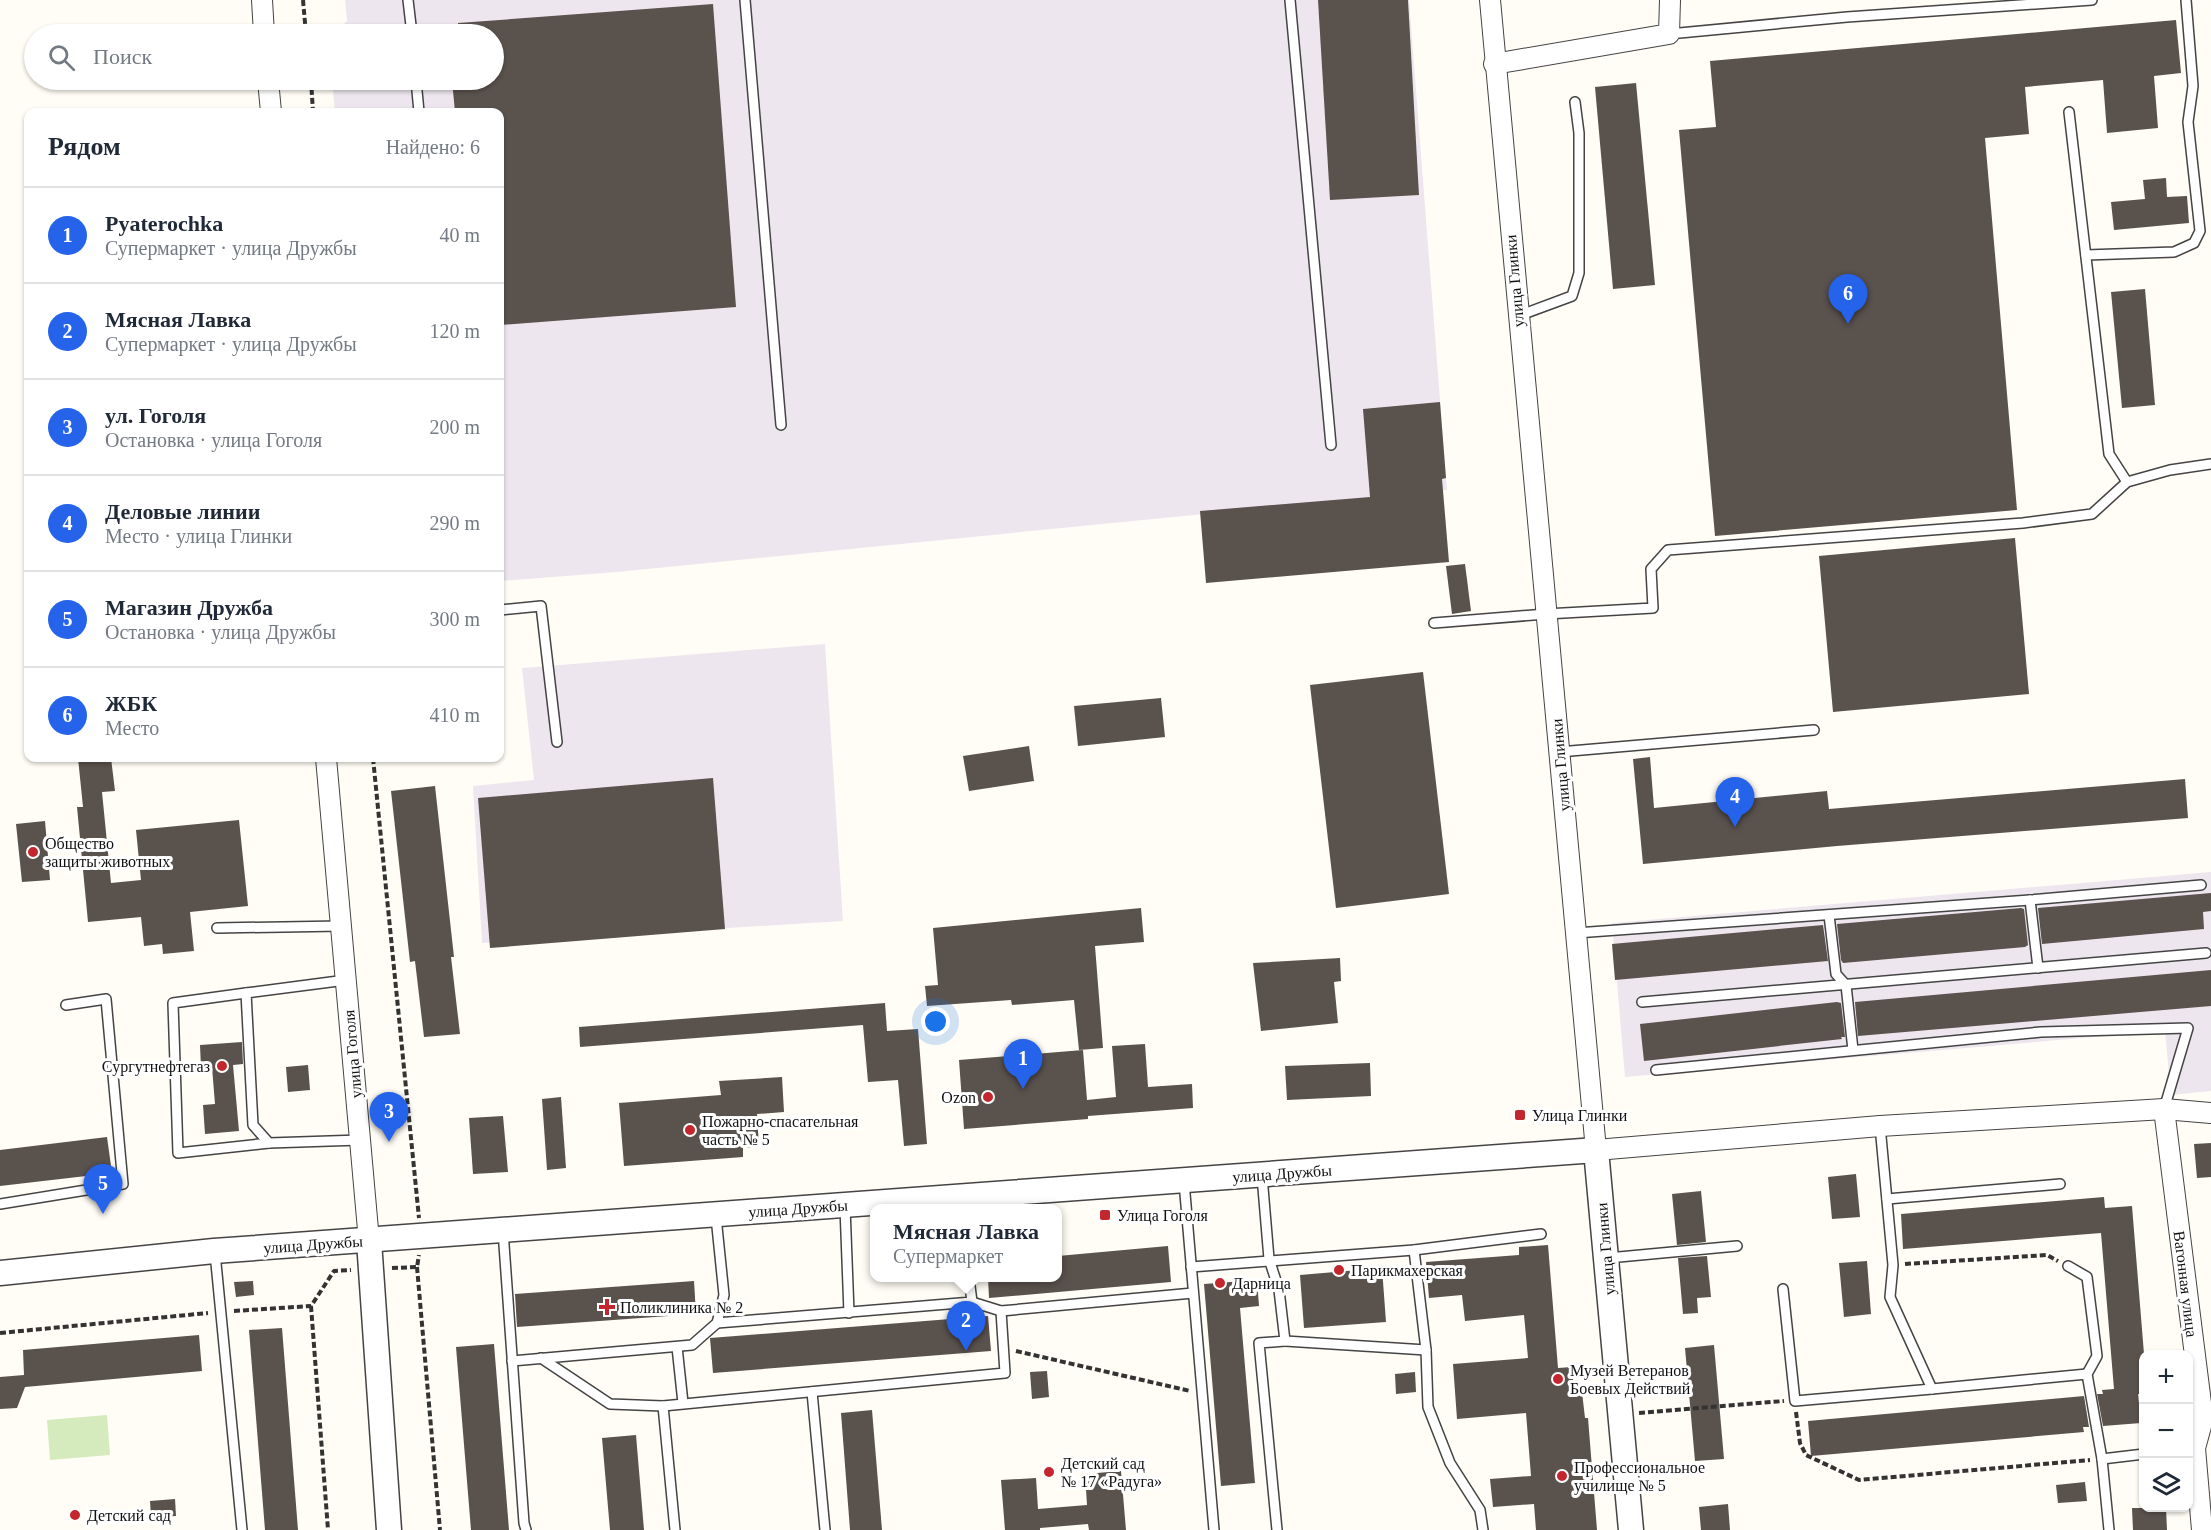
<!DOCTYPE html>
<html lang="ru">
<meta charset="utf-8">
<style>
:root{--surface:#fff;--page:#f2f2f3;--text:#1f2937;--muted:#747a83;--line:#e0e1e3;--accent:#2563eb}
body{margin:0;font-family:"Times New Roman",serif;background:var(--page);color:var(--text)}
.controls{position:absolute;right:18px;bottom:18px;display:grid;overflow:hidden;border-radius:12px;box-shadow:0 2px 4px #0004}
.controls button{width:54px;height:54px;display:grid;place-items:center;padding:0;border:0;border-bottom:2px solid var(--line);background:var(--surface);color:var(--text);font:30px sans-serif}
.you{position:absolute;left:936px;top:1022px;width:21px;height:21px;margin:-15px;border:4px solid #fff;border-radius:50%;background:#1a73e8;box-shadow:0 0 0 9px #1a73e833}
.badge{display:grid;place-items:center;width:39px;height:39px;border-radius:50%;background:var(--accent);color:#fff;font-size:20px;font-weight:700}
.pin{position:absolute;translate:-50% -50px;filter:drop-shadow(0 2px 3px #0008)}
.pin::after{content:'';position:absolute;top:32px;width:21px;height:18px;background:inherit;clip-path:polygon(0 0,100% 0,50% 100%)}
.popup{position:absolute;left:870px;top:1204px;width:192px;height:78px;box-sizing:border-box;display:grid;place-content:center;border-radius:12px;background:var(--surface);filter:drop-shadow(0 2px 4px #0005);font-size:20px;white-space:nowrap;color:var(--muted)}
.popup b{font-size:22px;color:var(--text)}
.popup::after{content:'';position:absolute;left:50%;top:100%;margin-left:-12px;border:12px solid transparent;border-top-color:var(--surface)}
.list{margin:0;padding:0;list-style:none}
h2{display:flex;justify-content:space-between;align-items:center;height:78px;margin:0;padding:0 24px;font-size:26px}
h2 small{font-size:20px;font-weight:400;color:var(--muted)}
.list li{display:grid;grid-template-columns:39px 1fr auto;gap:18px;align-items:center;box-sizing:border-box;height:96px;padding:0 24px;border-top:2px solid var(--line)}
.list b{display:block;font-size:22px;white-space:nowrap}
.list p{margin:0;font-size:20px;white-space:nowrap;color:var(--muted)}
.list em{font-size:20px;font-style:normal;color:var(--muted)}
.icon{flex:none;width:33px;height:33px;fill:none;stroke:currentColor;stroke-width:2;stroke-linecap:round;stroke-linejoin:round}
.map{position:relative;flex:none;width:2211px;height:1530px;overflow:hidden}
.search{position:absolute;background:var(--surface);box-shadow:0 2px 4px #0004;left:24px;top:24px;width:480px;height:66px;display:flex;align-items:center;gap:15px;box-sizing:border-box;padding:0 21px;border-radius:33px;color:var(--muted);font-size:22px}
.panel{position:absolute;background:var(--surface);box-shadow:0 2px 4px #0004;left:24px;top:108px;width:480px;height:654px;border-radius:12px}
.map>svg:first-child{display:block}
.industrial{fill:#eee6ef}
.green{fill:#d5ebbd}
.building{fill:#5a524d}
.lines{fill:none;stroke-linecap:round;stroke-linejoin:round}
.service-casing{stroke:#444;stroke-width:12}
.minor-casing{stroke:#444;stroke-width:22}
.tertiary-casing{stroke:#444;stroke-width:27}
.path{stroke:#333;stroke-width:4;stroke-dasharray:6 3;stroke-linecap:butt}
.service{stroke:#fff;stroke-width:9}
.minor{stroke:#fff;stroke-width:20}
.tertiary{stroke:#fff;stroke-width:24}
.poi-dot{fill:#c4262e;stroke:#fff;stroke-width:2}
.labels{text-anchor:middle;stroke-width:6;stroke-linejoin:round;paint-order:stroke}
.street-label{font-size:16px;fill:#111;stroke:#fff}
.poi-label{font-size:16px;fill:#111;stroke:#fff;text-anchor:start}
</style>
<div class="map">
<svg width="2211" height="1530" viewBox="0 0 2211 1530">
<rect width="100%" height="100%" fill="#fffdf5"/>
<g class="industrial">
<path d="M345,0h1064l38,490 -830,82 -117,9v-469h-165l-3,-32h162v-46h-161l14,-13z"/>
<path d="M825,644l18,277 -361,22 -9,-157 61,-6 -12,-112z"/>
<path d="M2211,872v219l-40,4 -6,-64 -540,46 -13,-154z"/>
</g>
<path class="green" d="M107,1415l3,40 -60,5 -3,-40z"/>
<g class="building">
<path d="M1318,0h90l11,195 -89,5z"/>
<path d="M713,4l23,303 -236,18v-213h-45l-3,-32h42v-46h-36v-11z"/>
<path d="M2176,20l5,53 -27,3 4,52 -51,5 -4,-53 -78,7 4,47 -44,4 32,372 -302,26 -36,-406 37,-3 -6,-66z"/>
<path d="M1636,83l19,202 -42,4 -18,-202z"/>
<path d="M2166,178l1,19 20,-1 2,27 -75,7 -3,-28 34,-3 -2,-19z"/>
<path d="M2145,289l10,116 -33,3 -11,-116z"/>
<path d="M1440,402l6,76 -4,1 7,83 -243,21 -6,-72 170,-14 -7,-88z"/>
<path d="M2015,538l14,156 -196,18 -14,-156z"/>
<path d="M1465,564l6,47 -19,3 -6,-48z"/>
<path d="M1423,672l26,222 -113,14 -26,-223z"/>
<path d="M1161,698l4,39 -87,9 -4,-40z"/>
<path d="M1029,746l5,35 -65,10 -6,-35z"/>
<path d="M1650,757l4,51 173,-17 2,18 356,-30 3,39 -351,28 -194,18 -10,-105z"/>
<path d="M78,758h33l4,33 -13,1 9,91 30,-3 -5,-50 103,-10 9,86 -58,6 4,39 -31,3 -1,-10 -18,2 -3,-29 -53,5 -11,-115h6z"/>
<path d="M713,778l12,151 -235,19 -12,-150z"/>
<path d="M435,786l19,171h-3l9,77 -36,3 -9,-76 -5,1 -19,-171z"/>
<path d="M45,821l5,59 -28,2 -6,-58z"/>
<path d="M2211,893v18l-8,1 1,17 -162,15 -4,-36z"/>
<path d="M1141,908l3,34 -49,4 8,102 -24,2 -5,-50 -62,5 -1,-5 -84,6 -2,-20 13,-1 -5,-57z"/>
<path d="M2021,908l3,1 4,36 -3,2 -182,16 -2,-3 -4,-36z"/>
<path d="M1823,925l5,36 -213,19 -3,-36z"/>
<path d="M1340,958l1,23 -7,1 4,41 -77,8 -8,-68z"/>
<path d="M2211,970v36l-353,30 -3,-34z"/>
<path d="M1837,1002l4,1 4,34h-4l1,2 -198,22 -4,-37z"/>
<path d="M885,1003l2,28 31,-2 9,115 -23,2 -6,-66 -30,2 -5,-57 -283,22 -1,-20z"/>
<path d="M242,1042l1,22 -10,1 6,66 -34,3 -2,-29 12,-1 -3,-37 -11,1 -1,-23z"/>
<path d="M1145,1044l3,43 44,-3 1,24 -105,8v3l-124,10 -5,-69 124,-10 4,50 29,-3 -4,-51z"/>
<path d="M1370,1063l1,33 -84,4 -2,-34z"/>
<path d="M308,1065l2,25 -22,2 -2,-25z"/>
<path d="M782,1077l2,35 -27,2 2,33 -16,1v9l-119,9 -5,-63 102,-8 -2,-14z"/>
<path d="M561,1097l5,71 -19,2 -5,-71z"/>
<path d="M503,1116l5,56 -35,2 -4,-56z"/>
<path d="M107,1137l5,36 -112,13v-36z"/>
<path d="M2211,1143v34l-14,1 -3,-34z"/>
<path d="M1856,1174l4,43 -28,2 -4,-42z"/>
<path d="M1701,1191l5,51 -29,3 -5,-51z"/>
<path d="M2104,1197l1,11 27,-2 12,148v40h-6l3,29 -38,3 -6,-32h6l-1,-4 12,-1 -13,-156 -198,16 -2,-35z"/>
<path d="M1548,1245l10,123 14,-1 2,25h8l3,26h3l9,112h-61l-2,-26 -41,3 -3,-28 41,-3 -5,-63 -69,6 -4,-55 75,-6 -4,-43 -59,6 -3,-26 -33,3 -3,-36 93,-7v-8z"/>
<path d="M1168,1246l3,36 -182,16 -1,-20h70v-22z"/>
<path d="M1707,1256l4,41 -14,1 1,15 -15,1 -5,-56z"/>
<path d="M1867,1261l4,53 -27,3 -5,-54z"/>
<path d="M1382,1268l4,54 -82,6 -4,-53z"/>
<path d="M1257,1280l2,26 -19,2 15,175 -34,3 -17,-202z"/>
<path d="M253,1281l1,14 -18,2 -2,-15z"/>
<path d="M694,1281l2,33 -179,13 -2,-33z"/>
<path d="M988,1316l3,35 -278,22 -3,-35z"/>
<path d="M282,1328l16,202h-33l-16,-200z"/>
<path d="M199,1335l3,36 -177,16 -8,21 -17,1v-32l24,-2 -1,-25z"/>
<path d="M494,1344l15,186h-38l-15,-183z"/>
<path d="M1714,1345l10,114 -29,2 -10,-113z"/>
<path d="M1047,1371l2,26 -17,2 -2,-27z"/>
<path d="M1415,1372l1,20 -20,2 -1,-20z"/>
<path d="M2084,1396l5,31h-6l1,5 -273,24 -3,-35z"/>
<path d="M872,1410l10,120h-32l-9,-117z"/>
<path d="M636,1435l8,95h-34l-8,-92z"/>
<path d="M1121,1471l5,59h-37l-1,-6 -48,4v2h-35l-4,-50 35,-2 2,31 49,-4 -2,-31z"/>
<path d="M2085,1482l2,19 -29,2 -2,-18z"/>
<path d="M175,1499l1,17 -25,1 -1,-16z"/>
<path d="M1728,1504l2,26h-29l-2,-23z"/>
<path d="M2132,1508h34l1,22h-34z"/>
</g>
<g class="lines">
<defs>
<g id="service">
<path d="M408,0l4,34"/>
<path d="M745,0l36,425"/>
<path d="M1290,0l41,445"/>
<path d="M1669,34l178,-17 245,-17"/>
<path d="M416,80l3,32"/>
<path d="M2069,112l40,342 18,28"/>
<path d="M2086,255l88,-3 20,-9 6,-12 -12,-109 5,-36 -7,-86"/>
<path d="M1518,316l54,-20 7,-23v-140l-4,-31"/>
<path d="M500,610l41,-4 16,136"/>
<path d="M1434,623l112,-9 107,-6 -2,-39 17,-19 355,-27 69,-9 35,-32 43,-12 41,-6"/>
<path d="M1559,752l255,-22"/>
<path d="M2030,900l8,68"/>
<path d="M1829,915l7,59 10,11 7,65"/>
<path d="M217,928l124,-2"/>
<path d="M1576,933l454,-33 171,-15"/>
<path d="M346,980l-100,13 7,132 16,18 91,-3"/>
<path d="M246,993l-73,10 5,150 91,-10"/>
<path d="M1642,1002l564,-49"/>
<path d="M1656,1070l385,-38 147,-4 -24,81"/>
<path d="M1880,1126l13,139 -3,32 42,92 155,-15"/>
<path d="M1262,1176l7,83 10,31 6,51 -26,2 18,187"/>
<path d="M1184,1182l30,348"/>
<path d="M1887,1199l173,-15"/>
<path d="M0,1204l123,-20 -17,-185 -40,6"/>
<path d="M845,1207l4,106"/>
<path d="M503,1231l21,292 2,7"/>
<path d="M1414,1250l12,100 2,57 22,56 30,47 3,20"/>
<path d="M215,1253l27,277"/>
<path d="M1608,1258l129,-12"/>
<path d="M2068,1266l19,11 10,79 -10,18 15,85 42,-5"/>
<path d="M1191,1267l223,-17 127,-16"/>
<path d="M1783,1289l12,112 137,-12"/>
<path d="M972,1302l29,9 192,-18"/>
<path d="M717,1323l255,-21 -3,-24"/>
<path d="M1285,1341l141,9"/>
<path d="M677,1347l6,56"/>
<path d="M541,1358l69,46 53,2 342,-33 -4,-62"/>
<path d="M512,1361l180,-16 25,-22 7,-28 -8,-78"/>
<path d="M812,1392l13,138"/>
<path d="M663,1406l12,124"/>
<path d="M2102,1459l7,71"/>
</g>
<g id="minor">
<path d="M262,0l2,34"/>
<path d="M1490,0l106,1150 284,-24 284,-17 47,4"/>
<path d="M1494,64l175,-30 1,-34"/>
<path d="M268,80l3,32"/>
<path d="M326,758l43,483"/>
<path d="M2164,1109l39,310 -8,29 7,82"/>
</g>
<g id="tertiary">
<path d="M369,1241l20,289"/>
<path d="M0,1273l214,-22 1382,-101 35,380"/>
</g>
</defs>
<use href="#service" class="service-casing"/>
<use href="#minor" class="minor-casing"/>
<use href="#tertiary" class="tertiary-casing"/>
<g class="path">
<path d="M303,0l3,34"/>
<path d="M311,80l2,32"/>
<path d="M373,758l46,460"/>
<path d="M1905,1264l142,-9 11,6"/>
<path d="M417,1267l23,263"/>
<path d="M392,1268l25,-1 2,-12"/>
<path d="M311,1306l17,224"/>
<path d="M234,1311l77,-5 23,-35 17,-1"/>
<path d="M0,1333l208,-20"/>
<path d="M1016,1351l174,40"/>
<path d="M1796,1412l4,31 6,12 53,25 231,-20"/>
<path d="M1639,1413l145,-12"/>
</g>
<use href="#service" class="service"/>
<use href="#minor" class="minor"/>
<use href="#tertiary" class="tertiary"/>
</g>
<g class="poi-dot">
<circle cx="33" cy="852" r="6"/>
<circle cx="222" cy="1066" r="6"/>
<circle cx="988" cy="1097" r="6"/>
<rect x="1514" y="1109" width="12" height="12" rx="3"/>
<circle cx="690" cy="1130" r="6"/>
<rect x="1099" y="1209" width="12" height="12" rx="3"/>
<circle cx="1339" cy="1270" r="6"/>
<circle cx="1220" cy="1283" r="6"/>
<path d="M604 1298h6v6h6v6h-6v6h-6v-6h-6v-6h6z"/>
<circle cx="1558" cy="1379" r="6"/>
<circle cx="1049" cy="1472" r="6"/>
<circle cx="1562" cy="1476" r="6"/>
<circle cx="75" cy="1515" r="6"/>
</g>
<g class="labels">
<g class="street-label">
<text transform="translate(1514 281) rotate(-95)" y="6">улица Глинки</text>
<text transform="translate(1560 765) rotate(-95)" y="6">улица Глинки</text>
<text transform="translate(352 1054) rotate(-95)" y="6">улица Гоголя</text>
<text transform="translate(1282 1173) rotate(-4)" y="6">улица Дружбы</text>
<text transform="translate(798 1208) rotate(-4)" y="6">улица Дружбы</text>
<text transform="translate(313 1244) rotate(-4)" y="6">улица Дружбы</text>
<text transform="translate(1605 1249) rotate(-95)" y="6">улица Глинки</text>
<text transform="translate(2186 1284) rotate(83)" y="6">Вагонная улица</text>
</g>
<g class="poi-label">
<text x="45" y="849">Общество<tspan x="45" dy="18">защиты животных</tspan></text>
<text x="210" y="1072" text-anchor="end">Сургутнефтегаз</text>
<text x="976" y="1103" text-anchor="end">Ozon</text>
<text x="1532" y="1121">Улица Глинки</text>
<text x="702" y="1127">Пожарно-спасательная<tspan x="702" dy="18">часть № 5</tspan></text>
<text x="1117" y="1221">Улица Гоголя</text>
<text x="1351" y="1276">Парикмахерская</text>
<text x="1232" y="1289">Дарница</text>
<text x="620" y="1313">Поликлиника № 2</text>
<text x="1570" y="1376">Музей Ветеранов<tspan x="1570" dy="18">Боевых Действий</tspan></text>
<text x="1061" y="1469">Детский сад<tspan x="1061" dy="18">№ 17 «Радуга»</tspan></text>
<text x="1574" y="1473">Профессиональное<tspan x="1574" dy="18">училище № 5</tspan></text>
<text x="87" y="1521">Детский сад</text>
</g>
</g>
</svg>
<div class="controls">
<button>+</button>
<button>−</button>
<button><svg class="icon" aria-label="layers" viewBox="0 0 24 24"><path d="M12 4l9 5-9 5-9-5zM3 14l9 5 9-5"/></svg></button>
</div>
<div class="you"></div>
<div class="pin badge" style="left:1023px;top:1089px">1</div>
<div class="pin badge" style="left:966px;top:1351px">2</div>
<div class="popup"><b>Мясная Лавка</b>Супермаркет</div>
<div class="pin badge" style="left:389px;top:1142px">3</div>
<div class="pin badge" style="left:1735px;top:827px">4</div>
<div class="pin badge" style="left:103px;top:1214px">5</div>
<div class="pin badge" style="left:1848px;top:324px">6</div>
<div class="search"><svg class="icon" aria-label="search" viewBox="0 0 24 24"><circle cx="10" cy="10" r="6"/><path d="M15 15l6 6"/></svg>Поиск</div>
<section class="panel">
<h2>Рядом<small>Найдено: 6</small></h2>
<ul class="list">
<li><span class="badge">1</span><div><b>Pyaterochka</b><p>Супермаркет · улица Дружбы</p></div><em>40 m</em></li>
<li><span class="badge">2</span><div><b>Мясная Лавка</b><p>Супермаркет · улица Дружбы</p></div><em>120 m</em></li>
<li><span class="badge">3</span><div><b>ул. Гоголя</b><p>Остановка · улица Гоголя</p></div><em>200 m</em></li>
<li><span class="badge">4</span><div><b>Деловые линии</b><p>Место · улица Глинки</p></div><em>290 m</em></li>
<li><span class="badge">5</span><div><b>Магазин Дружба</b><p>Остановка · улица Дружбы</p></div><em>300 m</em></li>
<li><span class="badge">6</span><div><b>ЖБК</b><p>Место</p></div><em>410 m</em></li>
</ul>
</section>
</div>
